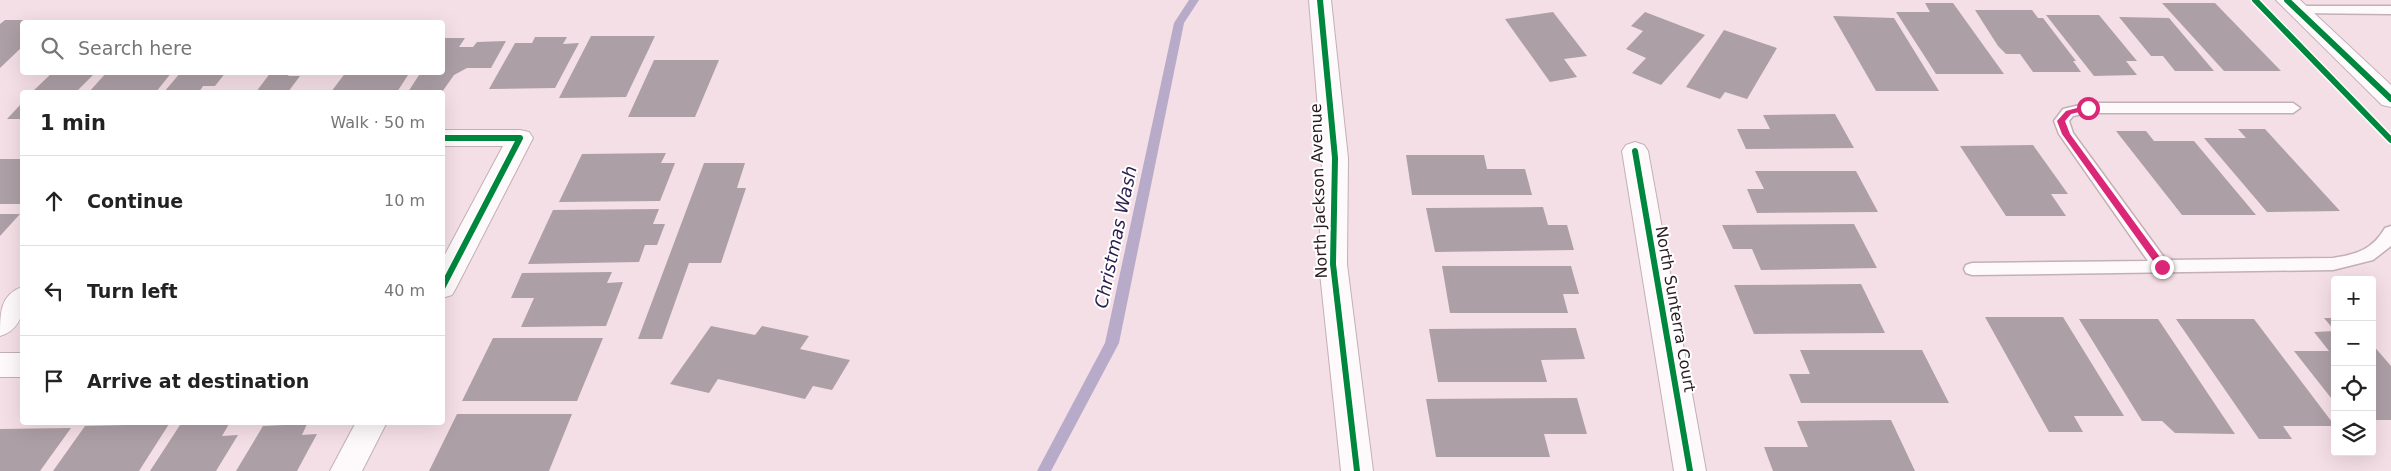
<!DOCTYPE html>
<meta charset="utf-8">
<style>
:root{--surface:#fff;--page:#f6f6f6;--text:#222;--muted:#767676;--line:#e0e0e0}
body{margin:0;font-family:"DejaVu Sans",sans-serif;background:var(--page);color:var(--text)}
.controls{position:absolute;right:15px;bottom:15px;display:grid;overflow:hidden;border-radius:5px;box-shadow:0 5px 20px #0002}
.controls button{width:45px;height:45px;display:grid;place-items:center;padding:0;border:0;border-bottom:1px solid var(--line);background:var(--surface);color:var(--text);font:25px sans-serif}
.stop{position:absolute;width:15px;height:15px;margin:-11px;border:4px solid #db2777;border-radius:50%;background:#fff}
.stop.end{background:#db2777;border-color:#fff;box-shadow:0 1px 5px #0008}
.list{margin:0;padding:0;list-style:none}
h2{display:flex;justify-content:space-between;align-items:center;height:65px;margin:0;padding:0 20px;font-size:21px}
h2 small{font-size:16px;font-weight:400;color:var(--muted)}
.list li{display:grid;grid-template-columns:32px 1fr auto;gap:15px;align-items:center;box-sizing:border-box;height:90px;padding:0 20px;border-top:1px solid var(--line)}
.list b{display:block;font-size:19px;white-space:nowrap}
.list em{font-size:16px;font-style:normal;color:var(--muted)}
.icon{flex:none;width:28px;height:28px;fill:none;stroke:currentColor;stroke-width:2;stroke-linecap:round;stroke-linejoin:round}
.map{position:relative;flex:none;width:2391px;height:471px;overflow:hidden}
.search{position:absolute;background:var(--surface);box-shadow:0 5px 20px #0002;left:20px;top:20px;width:425px;height:55px;display:flex;align-items:center;gap:12px;box-sizing:border-box;padding:0 18px;border-radius:5px;color:var(--muted);font-size:19px}
.panel{position:absolute;background:var(--surface);box-shadow:0 5px 20px #0002;left:20px;top:90px;width:425px;height:335px;border-radius:5px}
.map>svg:first-child{display:block}
.lines{fill:none;stroke-linecap:round;stroke-linejoin:round}
.stream{fill:#b7abc9;fill-rule:evenodd}
.building{fill:#ad9fa6}
.service-casing{stroke:#c1b0b6;stroke-width:3}
.minor-casing{stroke:#c1b0b6;stroke-width:2}
.tertiary-casing{stroke:#c1b0b6;stroke-width:2}
.service{fill:#fefafb;fill-rule:evenodd}
.minor{fill:#fefafb;fill-rule:evenodd}
.tertiary{fill:#fefafb;fill-rule:evenodd}
.cycleway-casing{stroke:#fff;stroke-width:9}
.cycleway{stroke:#00873e;stroke-width:6}
.route{fill:#db2777}
.labels{text-anchor:middle;stroke-width:4;stroke-linejoin:round;paint-order:stroke}
.street-label{font-size:16px;fill:#281a1f;stroke:#fff}
.water-label{font-size:18px;font-style:italic;fill:#2d1f51;stroke:#fff}
</style>
<div class="map">
<svg width="2391" height="471" viewBox="0 0 2391 471">
<rect width="100%" height="100%" fill="#f5dfe6"/>
<g class="lines">
<path class="stream" d="M1189,0h10l-15,23 -65,320 -68,128h-14l68,-128 69,-320z"/>
</g>
<g class="building">
<path d="M1925,3h28l51,71h-68l-40,-62h34z"/>
<path d="M2162,3h53l66,68h-57z"/>
<path d="M1975,10h57l6,8h5l33,43h-3l8,11h-48l-13,-18h-14l-8,-8z"/>
<path d="M1553,12l34,44 -23,3 13,18 -27,5 -45,-63z"/>
<path d="M1645,12l60,23 -44,50 -29,-12 14,-15 -20,-9 17,-18 -12,-5z"/>
<path d="M2046,15h53l38,46h-11l11,14 -43,1z"/>
<path d="M1833,16l61,2 45,73h-63z"/>
<path d="M2119,17l50,1 45,53h-39l-12,-15h-12z"/>
<path d="M5,20h46l-3,2h-26v25l-22,21v-44z"/>
<path d="M1724,30l53,18 -30,51 -22,-7 -5,7 -34,-12z"/>
<path d="M591,36h64l-29,61 -67,1z"/>
<path d="M535,37h32l-4,7 16,-1 -24,45 -66,1 26,-46h17z"/>
<path d="M442,38h23l-6,9h14l4,-5 29,-1 -15,27h-24l-13,7 -12,17h-34l13,-20h21z"/>
<path d="M654,60h65l-24,57h-67z"/>
<path d="M53,72h43l-20,20h-44z"/>
<path d="M107,72h65l-16,20h-67z"/>
<path d="M181,72h45l-11,14h-12l-4,6h-35z"/>
<path d="M271,72h20l-3,4h12l-12,16h-32z"/>
<path d="M346,72h64l-13,20h-66z"/>
<path d="M22,103v16h-15z"/>
<path d="M1835,114l19,34 -108,1 -9,-20h33l-7,-14z"/>
<path d="M2238,129h27l75,82 -73,1 -63,-74h42z"/>
<path d="M2116,131h30l8,10h40l62,74h-74z"/>
<path d="M2033,145l35,49h-17l15,22h-60l-46,-70z"/>
<path d="M666,153l-5,10h14l-15,38 -101,1 23,-48z"/>
<path d="M1406,155h78l3,14h38l7,26h-120z"/>
<rect x="0" y="159" width="22" height="45"/>
<path d="M704,163h41l-8,25h9l-25,75h-32l-27,76h-24z"/>
<path d="M1755,171h101l22,41 -121,1 -10,-24h17z"/>
<path d="M1543,207l5,18h19l7,25 -139,2 -9,-44z"/>
<path d="M659,209l-6,15h12l-8,21h-12l-6,17 -111,2 25,-54z"/>
<path d="M0,214h20l-20,22z"/>
<path d="M1854,224l23,44 -116,2 -9,-21h-19l-11,-24z"/>
<path d="M1442,266h129l8,28h-16l5,19h-118z"/>
<path d="M612,272l-5,11 16,-1 -17,44 -85,1 13,-29h-23l11,-25z"/>
<path d="M1861,284l24,49 -131,1 -20,-49z"/>
<path d="M1985,317h78l61,99h-50l9,16h-34z"/>
<path d="M2324,318h11v85l-41,-52h35l-15,-19 21,-1z"/>
<path d="M2079,319h79l77,115 -60,-1 -13,-12h-20z"/>
<path d="M2176,319h78l81,107h-52l9,13h-33z"/>
<path d="M711,326l44,9 7,-9 47,10 -9,13 50,11 -18,30 -19,-4 -8,13 -87,-20 -9,14 -39,-9z"/>
<path d="M1576,328l9,31 -44,1 6,22h-109l-9,-53z"/>
<path d="M493,338h110l-26,63h-115z"/>
<path d="M2372,344l19,22v54h-19z"/>
<path d="M1800,350h122l27,53h-148l-12,-29h21z"/>
<path d="M1577,398l10,36h-43l6,23h-114l-10,-58z"/>
<path d="M457,414h115l-23,57h-120z"/>
<path d="M1891,420l24,51h-142l-9,-24h44l-11,-26z"/>
<path d="M169,424l-30,47h-86l32,-45z"/>
<path d="M229,424l-7,12 16,-1 -22,36h-66l30,-46z"/>
<path d="M307,424l-5,11 15,-1 -20,37h-61l27,-45z"/>
<path d="M71,428l-31,43h-40v-42z"/>
</g>
<g class="lines">
<defs>
<g id="service">
<path d="M2297,6h94v8l-99,-1 -2,-3 2,-3z"/>
<path d="M2088,103h205l7,5 -7,5h-205l-15,3 -4,5 4,12 93,127 167,-2c24,-4 39,-8 52,-30l6,-2v20l-18,14 -40,10 -361,5 -6,-2 -2,-4 2,-4 6,-2 176,-2 -89,-127 -5,-13 9,-12z"/>
</g>
<g id="minor">
<path d="M1309,0h22l17,158 -1,106 26,207h-32l-22,-207 3,-106z"/>
<path d="M442,130h78l9,2 4,6 -77,150 -4,7 -10,3v-38l61,-114h-61z"/>
<path d="M1635,142l9,3 4,6 58,320h-32l-52,-320 4,-6z"/>
<path d="M22,287c3,21 1,42 -22,49 0,-23 0,-41 22,-49z"/>
<rect x="0" y="353" width="22" height="24"/>
<path d="M356,422h31l-25,49h-32z"/>
</g>
<path id="tertiary" d="M2276,0h24l91,85v22l-9,-2z"/>
</defs>
<use href="#service" class="service-casing"/>
<use href="#minor" class="minor-casing"/>
<use href="#tertiary" class="tertiary-casing"/>
<use href="#service" class="service"/>
<use href="#minor" class="minor"/>
<use href="#tertiary" class="tertiary"/>
<defs>
<g id="cycleway">
<path d="M1320,0l15,158 -2,106 24,207"/>
<path d="M2255,0l136,140"/>
<path d="M2287,0l104,99"/>
<path d="M442,138h78l-78,150"/>
<path d="M1635,151l55,320"/>
</g>
</defs>
<use href="#cycleway" class="cycleway-casing"/>
<use href="#cycleway" class="cycleway"/>
</g>
<path class="route" d="M2088,105l3,1v3l-20,5 -6,7 5,13 95,130v5h-6l-97,-135 -5,-13 9,-10z"/>
<g class="labels">
<g class="street-label">
<text transform="translate(1318 191) rotate(-92)" y="6">North Jackson Avenue</text>
<text transform="translate(1676 309) rotate(80)" y="6">North Sunterra Court</text>
</g>
<g class="water-label">
<text transform="translate(1116 237) rotate(-78)" y="6">Christmas Wash</text>
</g>
</g>
</svg>
<div class="controls">
<button>+</button>
<button>−</button>
<button><svg class="icon" aria-label="locate" viewBox="0 0 24 24"><circle cx="12" cy="12" r="6"/><path d="M12 2v4M12 18v4M2 12h4M18 12h4"/></svg></button>
<button><svg class="icon" aria-label="layers" viewBox="0 0 24 24"><path d="M12 4l9 5-9 5-9-5zM3 14l9 5 9-5"/></svg></button>
</div>
<div class="stop" style="left:2088px;top:108px"></div>
<div class="stop end" style="left:2162px;top:267px"></div>
<div class="search"><svg class="icon" aria-label="search" viewBox="0 0 24 24"><circle cx="10" cy="10" r="6"/><path d="M15 15l6 6"/></svg>Search here</div>
<section class="panel">
<h2>1 min<small>Walk · 50 m</small></h2>
<ul class="list">
<li><svg class="icon" aria-label="ahead" viewBox="0 0 24 24"><path d="M12 20V5M6 11l6-6 6 6"/></svg><div><b>Continue</b></div><em>10 m</em></li>
<li><svg class="icon" aria-label="left" viewBox="0 0 24 24"><path d="M17 20v-9H6M10 6l-5 5 5 5"/></svg><div><b>Turn left</b></div><em>40 m</em></li>
<li><svg class="icon" aria-label="arrive" viewBox="0 0 24 24"><path d="M6 21V4h12l-3 4 3 4H6"/></svg><div><b>Arrive at destination</b></div></li>
</ul>
</section>
</div>
